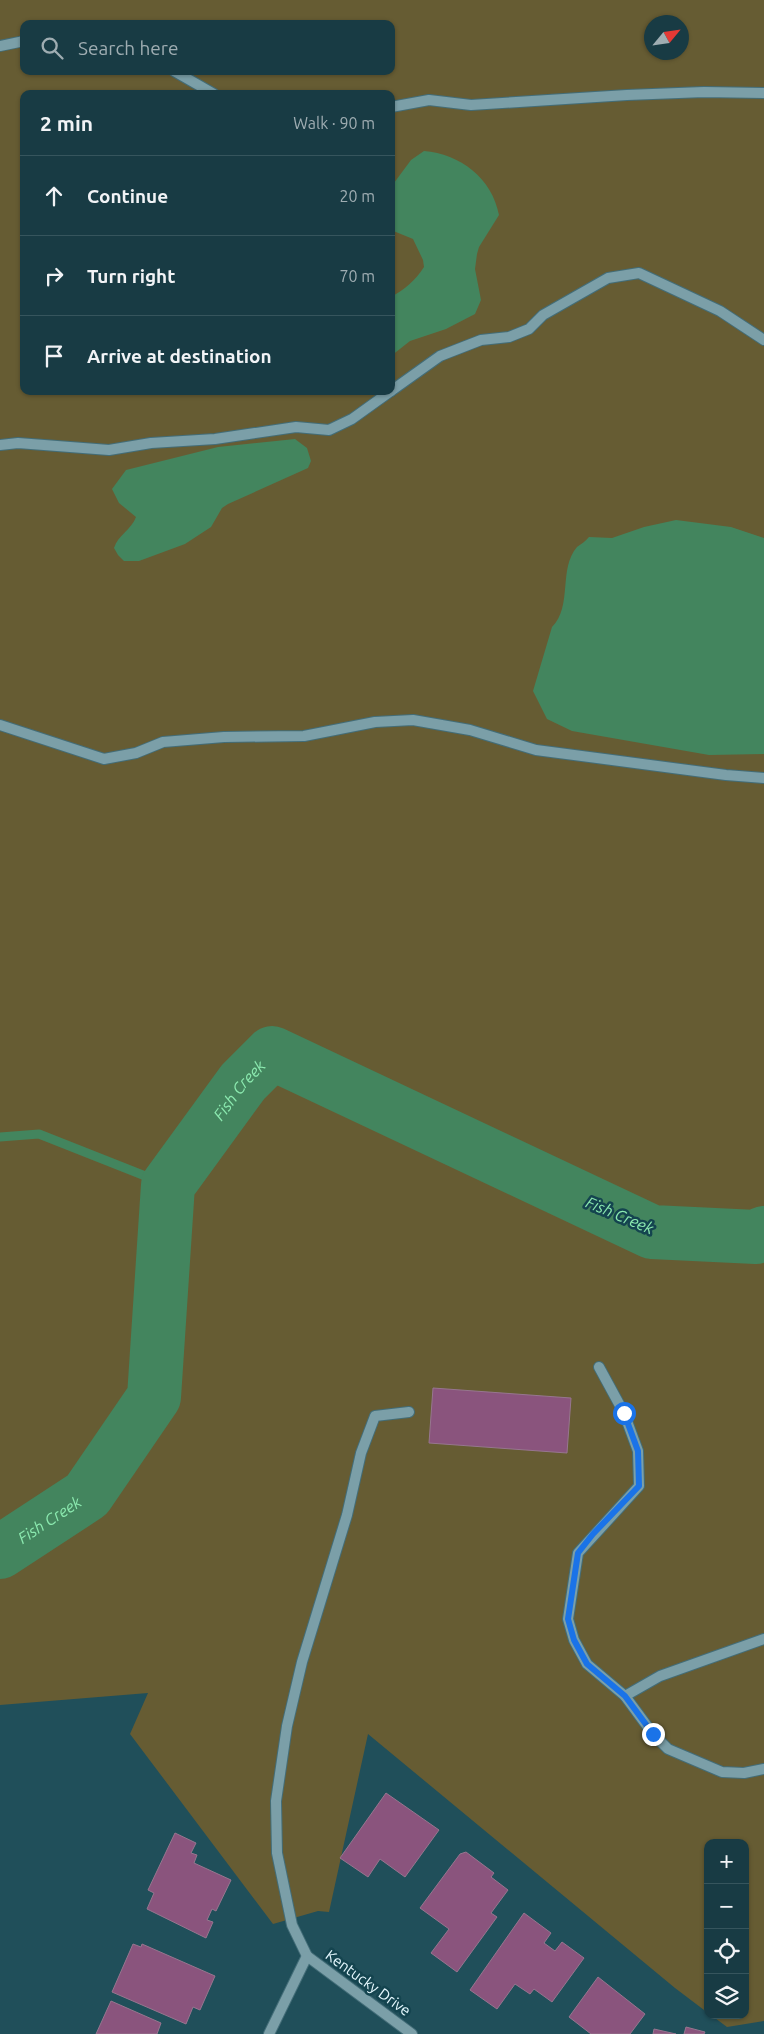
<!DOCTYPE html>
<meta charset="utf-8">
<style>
:root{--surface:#183b44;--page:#25464f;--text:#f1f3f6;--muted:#9fadb2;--line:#36555d}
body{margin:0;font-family:Ubuntu,sans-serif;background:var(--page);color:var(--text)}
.controls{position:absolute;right:15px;bottom:15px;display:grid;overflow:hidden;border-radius:10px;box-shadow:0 1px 4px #0004}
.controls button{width:45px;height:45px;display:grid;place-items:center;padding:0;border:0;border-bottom:1px solid var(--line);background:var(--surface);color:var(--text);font:25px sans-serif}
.compass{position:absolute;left:644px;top:15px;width:45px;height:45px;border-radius:50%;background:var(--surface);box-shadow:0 1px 4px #0004;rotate:61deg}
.stop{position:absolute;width:15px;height:15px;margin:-11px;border:4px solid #1a73e8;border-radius:50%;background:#fff}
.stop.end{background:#1a73e8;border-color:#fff;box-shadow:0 1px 5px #0008}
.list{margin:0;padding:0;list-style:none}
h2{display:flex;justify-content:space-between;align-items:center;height:65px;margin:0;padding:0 20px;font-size:21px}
h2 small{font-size:16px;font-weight:400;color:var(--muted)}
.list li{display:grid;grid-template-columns:32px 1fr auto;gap:15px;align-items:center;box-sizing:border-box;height:80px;padding:0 20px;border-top:1px solid var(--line)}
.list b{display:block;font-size:19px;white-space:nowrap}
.list em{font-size:16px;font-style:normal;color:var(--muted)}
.icon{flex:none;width:28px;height:28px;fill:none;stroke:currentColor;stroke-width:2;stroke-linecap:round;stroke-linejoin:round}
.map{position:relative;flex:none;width:764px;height:2034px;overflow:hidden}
.search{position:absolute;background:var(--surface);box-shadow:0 1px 4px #0004;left:20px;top:20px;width:375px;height:55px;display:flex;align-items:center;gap:12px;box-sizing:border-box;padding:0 18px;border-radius:10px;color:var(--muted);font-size:19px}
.panel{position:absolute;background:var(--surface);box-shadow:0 1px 4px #0004;left:20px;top:90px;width:375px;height:305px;border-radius:10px}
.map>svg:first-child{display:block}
.green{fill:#665c33;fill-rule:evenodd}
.water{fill:#43855e}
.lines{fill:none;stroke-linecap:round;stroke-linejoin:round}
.stream{stroke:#43855e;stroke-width:9}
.river{stroke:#43855e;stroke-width:54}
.building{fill:#8a547d;stroke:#97768f}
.service-casing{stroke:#436d78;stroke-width:12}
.minor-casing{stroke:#436d78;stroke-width:12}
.service{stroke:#7b9fa8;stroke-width:10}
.minor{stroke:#7b9fa8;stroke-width:10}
.route{stroke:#1a73e8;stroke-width:6}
.labels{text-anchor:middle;stroke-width:5;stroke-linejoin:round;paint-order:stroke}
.street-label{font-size:15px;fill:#e5f8fe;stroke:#14444f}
.water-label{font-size:16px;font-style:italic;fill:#8ceab0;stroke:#14444f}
</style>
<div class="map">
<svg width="764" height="2034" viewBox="0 0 764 2034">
<rect width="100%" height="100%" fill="#204f5a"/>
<path class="green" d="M0,0h764v2021l-37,6 -16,-12h34v-172h-37v170l-33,-25 -307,-254 -39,178 -11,-1 -45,13 -143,-190 18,-41 -148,12zM652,22h30v30h-30zM24,24h367v47h-367zM24,94h367v297h-367z"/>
<g class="water">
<path d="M424,151c36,3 68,27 75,64l-20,32 -2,7 -2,15 6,31 -6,14 -29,15 -36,12 -19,15v-59c14,-8 24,-16 33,-30l-1,-7 -10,-21 -22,-9v-43l20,-27z"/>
<path d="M295,439l12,9 4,13 -3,7 -80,36 -6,4 -11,19 -26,17 -46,17h-15l-6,-6 -4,-7c4,-13 18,-19 22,-31l-17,-14 -7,-14 14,-19 92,-23z"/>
<path d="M676,520l55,7 33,11v216l-55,1 -137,-24 -25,-12 -14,-28 19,-64c21,-21 6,-58 25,-80 4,-3 9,-6 12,-10l23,1 32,-11z"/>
</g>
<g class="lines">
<path class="stream" d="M0,1137l39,-3 129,51"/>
<path class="river" id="s1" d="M0,1552l87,-57 67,-98 14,-212 75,-103 29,-29 380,179 104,5 8,-4"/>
</g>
<g class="building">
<path d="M433,1388l138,10 -4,55 -138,-10z"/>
<path d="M386,1793l53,37 -34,47 -25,-18 -12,18 -28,-19z"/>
<path d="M175,1833l21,10 -5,10 6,2 -3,8 37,17 -15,31 -4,-2 -5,11 6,2 -7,16 -59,-29 7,-16 -6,-3z"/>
<path d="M466,1852l28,21 -3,4 17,13 -17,23 6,4 -40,55 -26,-19 18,-24 -29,-21 40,-54z"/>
<path d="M524,1913l27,20 -7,10 11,8 7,-9 22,16 -32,44 -18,-13 -4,5 -15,-10 -18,25 -27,-19z"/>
<path d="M133,1944l8,3 1,-3 73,32 -15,34 -7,-3 -7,17 -74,-32z"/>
<path d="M598,1977l47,37 -15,20h-39l-22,-17z"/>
<path d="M111,2001l50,22 -4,11h-61z"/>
<path d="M686,2027l19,5 -1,2h-20z"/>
<path d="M654,2029l22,5h-23z"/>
</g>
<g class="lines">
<defs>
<g id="service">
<path d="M0,46l24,-5"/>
<path d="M174,71l40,23"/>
<path d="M391,107l38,-7 42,5 156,-10 77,-3 60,1"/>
<path d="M391,391l49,-35 41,-16 28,-3 20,-8 14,-14 65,-37 31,-5 81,38 44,29"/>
<path d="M0,445l18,-2 91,7 42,-7 64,-4 81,-12 33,3 23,-11 39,-28"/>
<path d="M0,725l104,34 32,-6 27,-11 61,-5 80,-1 71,-14 38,-2 57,10 66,20 190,25 38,3"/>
<path d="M599,1367l25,46 14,38 1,35 -61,67 -10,66 6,21 13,24 38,32 28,38 15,15 54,23 22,1 20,-4"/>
<path d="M625,1696l35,-20 104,-37"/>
<path d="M307,1956l-15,-31 -15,-72 -1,-52 11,-75 15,-64 45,-147 14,-62 14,-37 34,-4"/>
</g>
<path id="minor" d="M269,2034l38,-78 105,78"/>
</defs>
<use href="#service" class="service-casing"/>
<use href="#minor" class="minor-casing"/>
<use href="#service" class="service"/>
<use href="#minor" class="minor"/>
</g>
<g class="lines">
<path class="route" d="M624,1413l14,38 1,35 -46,48 -15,19 -10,66 6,21 13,24 38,32 28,38"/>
</g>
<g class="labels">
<g class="street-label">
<text transform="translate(368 1983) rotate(36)" y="5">Kentucky Drive</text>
</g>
<g class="water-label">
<text dy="6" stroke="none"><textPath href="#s1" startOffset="554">Fish Creek</textPath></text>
<text transform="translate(620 1215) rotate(23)" y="6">Fish Creek</text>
<text dy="6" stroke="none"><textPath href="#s1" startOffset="59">Fish Creek</textPath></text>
</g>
</g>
</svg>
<div class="controls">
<button>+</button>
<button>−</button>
<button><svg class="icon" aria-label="locate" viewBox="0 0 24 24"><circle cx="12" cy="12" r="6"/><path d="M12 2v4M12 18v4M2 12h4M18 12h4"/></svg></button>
<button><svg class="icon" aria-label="layers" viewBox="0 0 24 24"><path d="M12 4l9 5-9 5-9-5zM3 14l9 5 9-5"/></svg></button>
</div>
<svg class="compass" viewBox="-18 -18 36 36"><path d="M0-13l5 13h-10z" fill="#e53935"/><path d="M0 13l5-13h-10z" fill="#9fadb2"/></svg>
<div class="stop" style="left:624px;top:1413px"></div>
<div class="stop end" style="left:653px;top:1734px"></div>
<div class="search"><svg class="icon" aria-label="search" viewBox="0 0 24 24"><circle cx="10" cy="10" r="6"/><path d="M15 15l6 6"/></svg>Search here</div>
<section class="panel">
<h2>2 min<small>Walk · 90 m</small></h2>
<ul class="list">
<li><svg class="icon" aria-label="ahead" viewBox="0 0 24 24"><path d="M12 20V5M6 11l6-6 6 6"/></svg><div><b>Continue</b></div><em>20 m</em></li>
<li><svg class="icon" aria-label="right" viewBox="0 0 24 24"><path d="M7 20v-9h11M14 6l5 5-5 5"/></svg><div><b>Turn right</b></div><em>70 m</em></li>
<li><svg class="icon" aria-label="arrive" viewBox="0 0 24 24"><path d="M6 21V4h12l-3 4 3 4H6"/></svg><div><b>Arrive at destination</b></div></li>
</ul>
</section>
</div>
